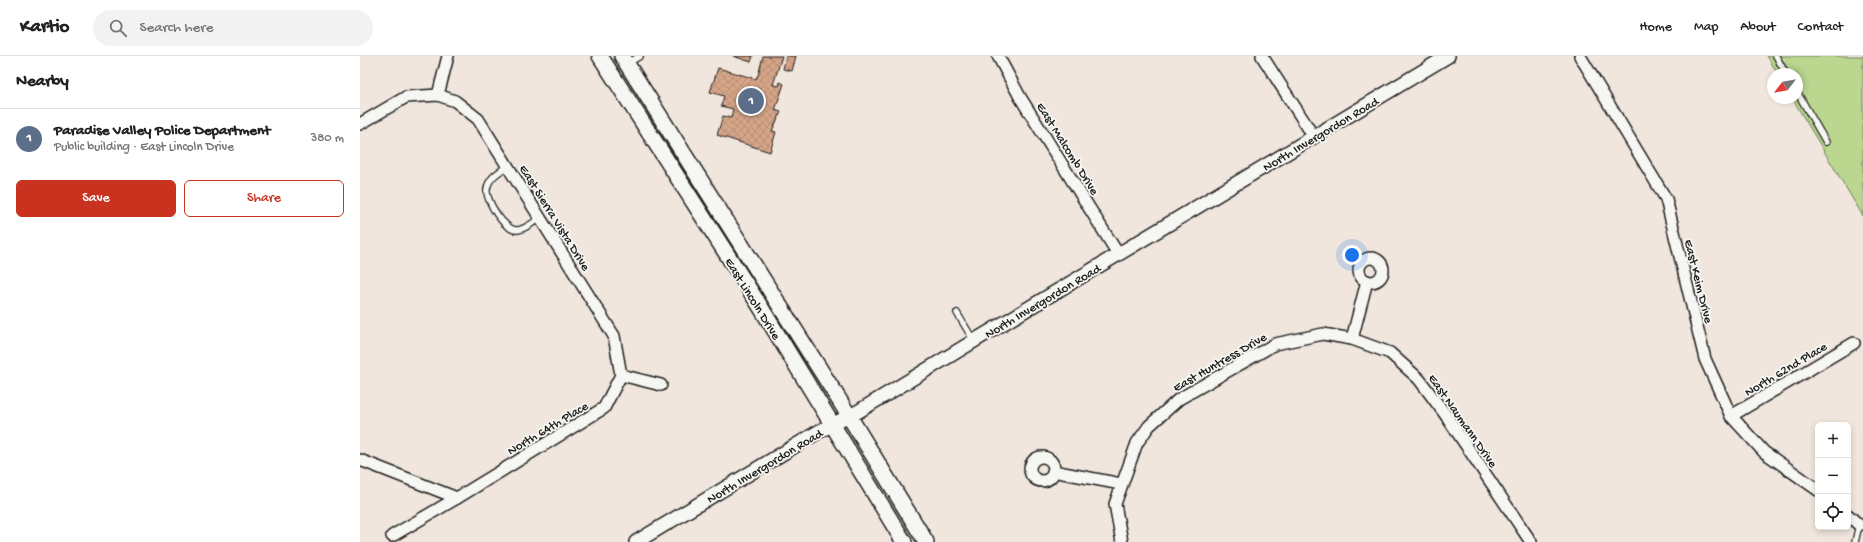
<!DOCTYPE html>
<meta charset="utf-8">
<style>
:root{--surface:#fff;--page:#f2f2f2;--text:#222;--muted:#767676;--line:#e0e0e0;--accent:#c8321e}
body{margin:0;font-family:"Gochi Hand",sans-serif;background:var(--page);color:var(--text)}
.controls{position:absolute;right:12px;bottom:12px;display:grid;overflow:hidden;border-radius:6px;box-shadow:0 2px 6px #0003}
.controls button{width:36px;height:36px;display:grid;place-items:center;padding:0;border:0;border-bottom:1px solid var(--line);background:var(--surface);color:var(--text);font:20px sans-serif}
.compass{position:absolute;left:1407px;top:12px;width:36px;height:36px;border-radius:50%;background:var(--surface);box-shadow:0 2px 6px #0003;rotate:239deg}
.you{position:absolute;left:992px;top:199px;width:14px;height:14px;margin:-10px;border:3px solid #fff;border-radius:50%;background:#1a73e8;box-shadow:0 0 0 6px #1a73e833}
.badge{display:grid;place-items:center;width:26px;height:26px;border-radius:50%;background:var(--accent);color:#fff;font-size:13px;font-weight:700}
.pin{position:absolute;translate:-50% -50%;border:2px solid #fff;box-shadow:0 1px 4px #0006}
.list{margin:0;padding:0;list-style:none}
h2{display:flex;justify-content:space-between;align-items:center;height:52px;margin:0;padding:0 16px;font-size:17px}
h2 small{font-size:13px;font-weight:400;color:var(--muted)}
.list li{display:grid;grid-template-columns:26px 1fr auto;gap:12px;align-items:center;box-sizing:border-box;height:60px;padding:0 16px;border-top:1px solid var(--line)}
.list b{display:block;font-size:15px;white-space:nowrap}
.list p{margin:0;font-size:13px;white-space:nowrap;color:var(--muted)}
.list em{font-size:13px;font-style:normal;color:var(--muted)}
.actions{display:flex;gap:8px;padding:12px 16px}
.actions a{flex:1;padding:9px 0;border:1px solid var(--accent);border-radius:6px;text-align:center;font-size:14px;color:var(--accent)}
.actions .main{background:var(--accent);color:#fff}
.icon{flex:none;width:22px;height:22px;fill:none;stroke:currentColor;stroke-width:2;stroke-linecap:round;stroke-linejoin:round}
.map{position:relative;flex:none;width:1503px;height:486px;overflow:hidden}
header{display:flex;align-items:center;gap:24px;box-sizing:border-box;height:56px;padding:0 20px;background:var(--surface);border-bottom:1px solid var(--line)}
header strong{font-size:19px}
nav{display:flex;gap:22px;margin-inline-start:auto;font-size:14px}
.search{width:280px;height:36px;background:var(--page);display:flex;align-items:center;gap:10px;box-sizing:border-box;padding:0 14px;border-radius:22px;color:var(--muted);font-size:15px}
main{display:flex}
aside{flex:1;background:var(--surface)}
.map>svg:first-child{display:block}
.grass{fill:#bbd78f;stroke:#6c7a56}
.building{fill:url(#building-cross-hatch);stroke:#1c1c1c}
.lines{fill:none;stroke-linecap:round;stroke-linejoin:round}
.service-casing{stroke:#1c1c1c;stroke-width:8}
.minor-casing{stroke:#1c1c1c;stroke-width:14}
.tertiary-casing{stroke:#1c1c1c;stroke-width:16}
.secondary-casing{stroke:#1c1c1c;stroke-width:18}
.service{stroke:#f6f6f2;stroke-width:5.5}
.minor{stroke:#f6f6f2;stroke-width:11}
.tertiary{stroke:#f6f6f2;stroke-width:13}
.secondary{stroke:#f6f6f2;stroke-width:15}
.labels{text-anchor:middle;stroke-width:3.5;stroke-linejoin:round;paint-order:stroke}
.street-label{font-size:13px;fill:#1c1c1c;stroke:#f6f6f2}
</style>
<header>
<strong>Kartio</strong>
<div class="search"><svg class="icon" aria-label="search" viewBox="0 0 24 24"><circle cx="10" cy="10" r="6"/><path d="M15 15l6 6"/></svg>Search here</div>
<nav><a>Home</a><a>Map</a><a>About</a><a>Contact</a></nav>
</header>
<main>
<aside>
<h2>Nearby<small></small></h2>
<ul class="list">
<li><span class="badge" style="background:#5c6f8a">1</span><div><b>Paradise Valley Police Department</b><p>Public building · East Lincoln Drive</p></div><em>380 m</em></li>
</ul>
<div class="actions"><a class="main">Save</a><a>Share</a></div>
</aside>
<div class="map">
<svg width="1503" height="486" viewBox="0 0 1503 486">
<defs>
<pattern id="building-cross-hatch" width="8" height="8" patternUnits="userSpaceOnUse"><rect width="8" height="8" fill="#d6a588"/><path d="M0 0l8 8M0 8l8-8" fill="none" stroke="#b78d75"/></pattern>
</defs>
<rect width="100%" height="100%" fill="#f0e6dd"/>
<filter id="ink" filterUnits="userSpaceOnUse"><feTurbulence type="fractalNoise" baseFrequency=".025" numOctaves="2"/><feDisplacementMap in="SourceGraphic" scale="8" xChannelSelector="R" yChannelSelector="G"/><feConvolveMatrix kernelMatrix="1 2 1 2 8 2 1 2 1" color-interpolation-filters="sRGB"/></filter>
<g filter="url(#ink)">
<path class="grass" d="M1407,0h96v160l-71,-118h5v-24h-19z"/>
<g class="building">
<path d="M373,0h20l-2,6z"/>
<path d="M403,0h19l-9,29 6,1 1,-4 4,2 -9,26 6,2 -9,19 4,1 -6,20 -53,-17 6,-19 8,2 2,-9 -12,-3 3,-10 -14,-4 8,-24 38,11 1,-3h1z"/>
<path d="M426,0h10l-4,15 -9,-2z"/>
</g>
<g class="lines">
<defs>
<g id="service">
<path d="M1416,0l10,18"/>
<path d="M268,7l12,-7"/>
<path d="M1437,36l29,50"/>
<path d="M148,110c-9,6 -19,11 -21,23 -2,11 18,43 31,41 7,-1 16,-8 22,-12"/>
<path d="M597,257l17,28"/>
<path d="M1495,486l4,-17"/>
</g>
<g id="minor">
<path d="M638,0l22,41 98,157"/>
<path d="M902,0l52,81"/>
<path d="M1220,0l86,143 39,160 26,57 33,36 54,38"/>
<path d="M78,39l10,-39"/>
<path d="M0,68l46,-27 32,-2 17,6 23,18 136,217 7,39"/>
<circle cx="1011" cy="214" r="12"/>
<path d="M992,283l15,-58"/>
<path d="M261,319l40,10"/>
<path d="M1371,360l123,-73"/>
<circle cx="682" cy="413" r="12"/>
<path d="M0,404l97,38 147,-90 17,-33"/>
<path d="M693,415l68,13"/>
<path d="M1488,459l11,10"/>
<path d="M32,480l65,-38"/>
<path d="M762,486l-7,-38 22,-61 12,-17 30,-27 96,-55 48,-10 29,5 38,14 29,26 26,35 86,128"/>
</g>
<path id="tertiary" d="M276,486l182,-110 41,-21 115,-70 474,-285"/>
<g id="secondary">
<path d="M240,0l160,250 144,236"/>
<path d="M262,0l216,342 88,144"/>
</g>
</defs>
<use href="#service" class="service-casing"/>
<use href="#minor" class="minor-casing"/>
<use href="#tertiary" class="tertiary-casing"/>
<use href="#secondary" class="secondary-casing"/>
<use href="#service" class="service"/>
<use href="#minor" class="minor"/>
<use href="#tertiary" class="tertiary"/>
<use href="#secondary" class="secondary"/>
</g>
</g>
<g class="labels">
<g class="street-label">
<text transform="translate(960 77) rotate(-31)" y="5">North Invergordon Road</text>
<text transform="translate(709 92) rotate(58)" y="5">East Malcomb Drive</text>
<text transform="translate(196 161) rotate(58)" y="5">East Sierra Vista Drive</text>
<text transform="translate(1340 225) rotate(76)" y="5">East Keim Drive</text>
<text transform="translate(394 242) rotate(58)" y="5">East Lincoln Drive</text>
<text transform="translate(682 244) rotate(-31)" y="5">North Invergordon Road</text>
<text transform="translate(859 305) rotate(-30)" y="5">East Huntress Drive</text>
<text transform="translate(1425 312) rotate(-31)" y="5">North 62nd Place</text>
<text transform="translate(1104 364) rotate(55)" y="5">East Naumann Drive</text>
<text transform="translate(187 371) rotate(-31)" y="5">North 64th Place</text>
<text transform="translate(404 409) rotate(-31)" y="5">North Invergordon Road</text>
</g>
</g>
</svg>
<div class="controls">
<button>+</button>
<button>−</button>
<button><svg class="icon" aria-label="locate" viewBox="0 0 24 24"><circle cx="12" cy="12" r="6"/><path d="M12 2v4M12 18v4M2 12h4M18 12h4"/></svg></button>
</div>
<svg class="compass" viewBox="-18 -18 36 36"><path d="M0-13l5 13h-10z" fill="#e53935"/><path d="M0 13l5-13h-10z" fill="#767676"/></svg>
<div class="you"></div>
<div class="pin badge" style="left:391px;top:45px;background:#5c6f8a">1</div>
</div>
</main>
